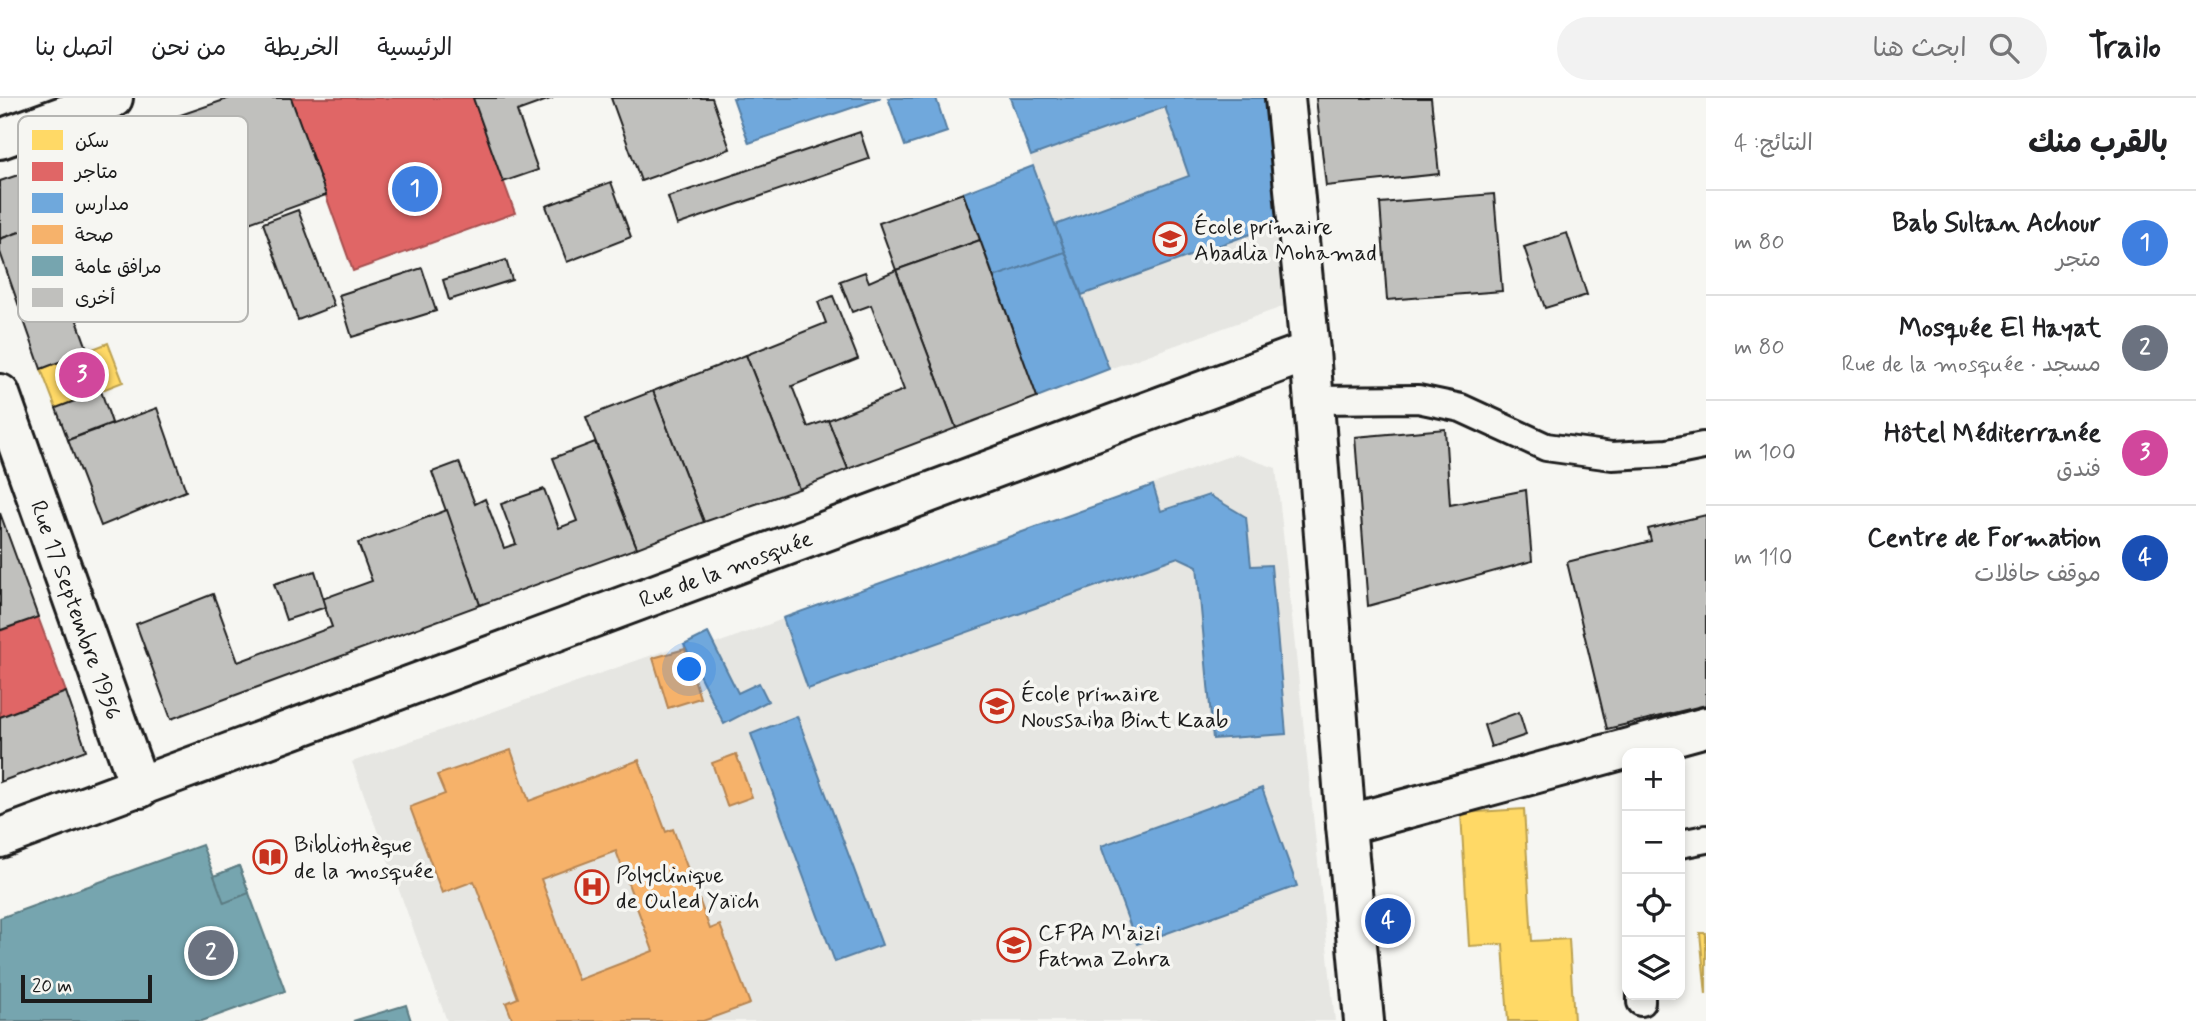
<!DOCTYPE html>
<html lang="ar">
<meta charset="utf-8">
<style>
:root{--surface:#fff;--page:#f2f2f2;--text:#202124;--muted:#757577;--line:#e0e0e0;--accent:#c8321e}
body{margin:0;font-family:Mynerve,"Playpen Sans Arabic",sans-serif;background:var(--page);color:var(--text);direction:rtl}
.controls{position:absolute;right:21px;bottom:21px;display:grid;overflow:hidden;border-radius:14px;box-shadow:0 4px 10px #0003}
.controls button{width:63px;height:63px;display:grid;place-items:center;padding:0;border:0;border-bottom:2px solid var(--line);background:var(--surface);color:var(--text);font:35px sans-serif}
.scale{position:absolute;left:21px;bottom:18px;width:131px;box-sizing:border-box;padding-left:7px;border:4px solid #1c1c1c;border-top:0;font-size:19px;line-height:24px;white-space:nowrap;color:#1c1c1c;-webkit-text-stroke:5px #f6f6f2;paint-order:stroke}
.you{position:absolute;left:690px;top:572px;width:24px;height:24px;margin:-18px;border:5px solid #fff;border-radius:50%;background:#1a73e8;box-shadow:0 0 0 10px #1a73e833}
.badge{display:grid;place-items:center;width:46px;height:46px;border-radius:50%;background:var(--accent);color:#fff;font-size:23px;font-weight:700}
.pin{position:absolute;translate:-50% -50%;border:4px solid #fff;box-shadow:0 2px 7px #0006}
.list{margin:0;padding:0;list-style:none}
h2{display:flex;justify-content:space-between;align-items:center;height:91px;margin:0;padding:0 28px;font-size:30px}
h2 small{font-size:23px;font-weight:400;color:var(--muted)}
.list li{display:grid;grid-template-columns:46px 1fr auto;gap:21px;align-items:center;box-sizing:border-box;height:105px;padding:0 28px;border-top:2px solid var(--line)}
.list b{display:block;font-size:26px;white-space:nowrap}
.list p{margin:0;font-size:23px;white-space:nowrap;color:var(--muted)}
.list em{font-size:23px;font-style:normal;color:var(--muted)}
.icon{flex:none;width:38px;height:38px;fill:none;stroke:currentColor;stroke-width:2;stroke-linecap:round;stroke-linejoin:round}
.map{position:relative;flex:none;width:1706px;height:923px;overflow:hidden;direction:ltr}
header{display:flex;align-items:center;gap:42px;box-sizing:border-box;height:98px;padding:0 35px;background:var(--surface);border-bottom:2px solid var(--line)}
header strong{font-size:33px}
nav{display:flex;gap:38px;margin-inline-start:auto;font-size:24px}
.search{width:490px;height:63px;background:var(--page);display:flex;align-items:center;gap:18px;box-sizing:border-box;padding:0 24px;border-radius:38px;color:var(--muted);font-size:26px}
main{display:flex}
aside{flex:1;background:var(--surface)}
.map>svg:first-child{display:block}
.built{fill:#e6e6e2}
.homes{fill:#ffd966;stroke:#bba050;stroke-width:2}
.shops{fill:#e06666;stroke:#a55050;stroke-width:2}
.schools{fill:#6fa8dc;stroke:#567ea2;stroke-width:2}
.health{fill:#f6b26b;stroke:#b58553;stroke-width:2;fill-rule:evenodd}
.public{fill:#76a5af;stroke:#5b7c83;stroke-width:2}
.building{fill:#c0c0bd;stroke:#1c1c1c;stroke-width:2}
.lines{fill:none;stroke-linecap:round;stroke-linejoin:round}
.lane-casing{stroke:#1c1c1c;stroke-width:32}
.street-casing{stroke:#1c1c1c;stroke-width:44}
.secondary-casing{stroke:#1c1c1c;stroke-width:44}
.lane{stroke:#f6f6f2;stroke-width:26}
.street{stroke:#f6f6f2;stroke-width:38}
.secondary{stroke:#f6f6f2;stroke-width:38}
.labels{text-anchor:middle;stroke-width:7;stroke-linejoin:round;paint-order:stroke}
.poi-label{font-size:23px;fill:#1c1c1c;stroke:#f6f6f2;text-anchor:start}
.street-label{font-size:23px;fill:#1c1c1c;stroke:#f6f6f2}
.key{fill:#f6f6f2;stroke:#b5b5b2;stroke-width:2}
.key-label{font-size:19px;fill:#1c1c1c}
</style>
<header>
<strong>Trailo</strong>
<div class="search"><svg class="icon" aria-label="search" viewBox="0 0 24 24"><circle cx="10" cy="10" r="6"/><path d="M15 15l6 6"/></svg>ابحث هنا</div>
<nav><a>الرئيسية</a><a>الخريطة</a><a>من نحن</a><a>اتصل بنا</a></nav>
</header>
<main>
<aside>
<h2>بالقرب منك<small>النتائج: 4</small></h2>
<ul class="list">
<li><span class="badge" style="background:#3f7fe0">1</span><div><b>Bab Sultan Achour</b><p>متجر</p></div><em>80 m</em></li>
<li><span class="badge" style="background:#6b7280">2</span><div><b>Mosquée El Hayat</b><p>مسجد · Rue de la mosquée</p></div><em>80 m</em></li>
<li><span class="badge" style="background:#d1479c">3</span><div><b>Hôtel Méditerranée</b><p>فندق</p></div><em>100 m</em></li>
<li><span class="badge" style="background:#1a4fb4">4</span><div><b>Centre de Formation</b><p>موقف حافلات</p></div><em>110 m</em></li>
</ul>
</aside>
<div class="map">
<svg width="1706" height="923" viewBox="0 0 1706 923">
<rect width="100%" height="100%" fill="#f6f6f2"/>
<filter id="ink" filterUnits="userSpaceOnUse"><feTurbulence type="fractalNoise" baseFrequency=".0143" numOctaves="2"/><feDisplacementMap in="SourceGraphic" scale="14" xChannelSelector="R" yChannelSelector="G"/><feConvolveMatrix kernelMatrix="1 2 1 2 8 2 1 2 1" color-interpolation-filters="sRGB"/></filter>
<g filter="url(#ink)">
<g class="built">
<path d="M1010,0h257l18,208 -176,63 -76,-203z"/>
<path d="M1235,356l41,14 59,553h-888l-95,-259 317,-113 5,10z"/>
</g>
<g class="homes">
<path d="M108,245l15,39 -67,26 -15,-39z"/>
<path d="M1524,711l8,132 37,-2 5,82h-66l-5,-77 -34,2 -8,-133z"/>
<path d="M1700,835h6v62z"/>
</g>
<g class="shops">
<path d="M291,0h182l42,115 -162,58z"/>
<path d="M38,519l28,75 -66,25v-86z"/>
</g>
<g class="schools">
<path d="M733,0h148l-132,45z"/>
<path d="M888,0h48l11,34 -42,14z"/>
<path d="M1010,0h257l11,126 -196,71 -27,-70 134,-49 -24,-69 -134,49z"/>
<path d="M1033,68l32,86 -71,25 -31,-84z"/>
<path d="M1065,154l44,117 -72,28 -43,-120z"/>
<path d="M1153,387l8,26 48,-16 37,22 5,49 20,-1 15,169 -73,5 -16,-173 -19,-9 -370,132 -25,-71z"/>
<path d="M708,535l30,60 21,-10 9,18 -44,23 -40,-79z"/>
<path d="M797,618l85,229 -47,17 -84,-228z"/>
<path d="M1262,690l35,98 -160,58 -36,-98z"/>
</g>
<g class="health">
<path d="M685,551l15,49 -32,10 -15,-50z"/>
<path d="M511,652l18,51 110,-41 27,72 7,-3 37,100 10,-4 30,79 -47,17h-190l-7,-18 12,-5 -44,-117 -32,12 -32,-86 35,-13 -8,-19zM616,753l37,100 -75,29 -37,-101z"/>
<path d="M736,656l16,43 -25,9 -15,-43z"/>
</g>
<g class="public">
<path d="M202,747l12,31 25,-10 46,125 -83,30h-202v-103z"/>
<path d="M239,768l10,27 -25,10 -10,-27z"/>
<path d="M406,907l5,16h-58z"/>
</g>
<g class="building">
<path d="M230,0h61l35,97 -80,29 -17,-48 -52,20 -26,-71z"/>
<path d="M473,0h80l-36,13 21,59 -35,12z"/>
<path d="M611,0h101l18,51 -89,32z"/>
<path d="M1316,0h115l8,76 -113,12z"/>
<path d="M860,34l9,27 -192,66 -9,-28z"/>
<path d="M24,75l18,51 -42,15v-58z"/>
<path d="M611,84l20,55 -64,25 -21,-56z"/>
<path d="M963,95l17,47 -84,30 -17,-47z"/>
<path d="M1494,96l8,97 -115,9 -7,-97z"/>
<path d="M298,112l36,96 -36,14 -35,-97z"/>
<path d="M42,126l46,127 -47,18 -41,-117v-13z"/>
<path d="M1567,135l20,62 -42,13 -21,-61z"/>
<path d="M980,142l57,157 -81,31 -60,-158z"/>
<path d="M506,162l6,20 -63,20 -6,-20z"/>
<path d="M422,170l14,43 -84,26 -13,-42z"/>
<path d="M896,172l60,158 -108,41 -20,-49 76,-30 -33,-85 -19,7 -12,-31 25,-9 4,10z"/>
<path d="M833,198l25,63 -66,27 16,41 20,-7 20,49 -49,20 -53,-134 80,-32 -8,-21z"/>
<path d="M746,257l53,134 -95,33 -51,-131z"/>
<path d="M101,293l11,32 -44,17 -12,-32z"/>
<path d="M653,293l51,131 -67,26 -51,-131z"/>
<path d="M157,310l29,83 -85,35 -33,-86z"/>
<path d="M1445,331l5,76 76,-15 6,71 -164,45 -13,-169z"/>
<path d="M595,344l42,106 -157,57 -48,-133 27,-10 16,42 10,-5 19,49 12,-4 -15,-40 43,-15 15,39 18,-7 -24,-63z"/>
<path d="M447,412l33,95 -309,114 -35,-95 77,-30 25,68 94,-35 -10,-28 50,-18 -14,-38z"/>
<path d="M0,415l38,104 -37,13 -1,-1z"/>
<path d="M1706,417v190l-99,24 -40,-167 84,-21 -3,-12z"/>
<path d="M315,473l11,36 -40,13 -12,-36z"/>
<path d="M66,594l20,58 -86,32v-65z"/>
<path d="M1519,614l7,23 -35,12 -7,-22z"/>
</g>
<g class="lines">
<defs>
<g id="lane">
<path d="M1313,302l105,-1 43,9 85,39 66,9 56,-3 35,-7"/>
<path d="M1680,746l26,-5"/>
<path d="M1641,904v-7"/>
</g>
<g id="street">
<path id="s1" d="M0,296l140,394"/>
<path d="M1346,727l360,-98"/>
<path id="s2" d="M0,740l1310,-487"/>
</g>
<g id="secondary">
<path d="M1285,0l25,253 36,474 18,196"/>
<path d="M0,41l113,-41"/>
</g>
</defs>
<use href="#lane" class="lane-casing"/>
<use href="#street" class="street-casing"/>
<use href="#secondary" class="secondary-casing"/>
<use href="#lane" class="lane"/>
<use href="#street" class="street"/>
<use href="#secondary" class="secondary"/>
</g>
</g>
<defs>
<symbol id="school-ring" viewBox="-11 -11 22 22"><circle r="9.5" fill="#f6f6f2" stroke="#c8321e" stroke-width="1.5"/><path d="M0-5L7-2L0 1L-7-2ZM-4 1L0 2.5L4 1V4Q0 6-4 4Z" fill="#c8321e"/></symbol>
<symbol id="library-ring" viewBox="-11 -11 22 22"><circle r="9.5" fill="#f6f6f2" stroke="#c8321e" stroke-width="1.5"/><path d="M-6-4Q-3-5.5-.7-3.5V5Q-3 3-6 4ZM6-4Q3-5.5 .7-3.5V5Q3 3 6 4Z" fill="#c8321e"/></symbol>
<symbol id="hospital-ring" viewBox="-11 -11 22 22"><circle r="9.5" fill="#f6f6f2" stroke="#c8321e" stroke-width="1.5"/><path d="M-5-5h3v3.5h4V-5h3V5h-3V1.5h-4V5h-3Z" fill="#c8321e"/></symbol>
<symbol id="university-ring" viewBox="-11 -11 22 22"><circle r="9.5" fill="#f6f6f2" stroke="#c8321e" stroke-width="1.5"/><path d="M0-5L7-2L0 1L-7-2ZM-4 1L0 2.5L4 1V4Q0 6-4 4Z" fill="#c8321e"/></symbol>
</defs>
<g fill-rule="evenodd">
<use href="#school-ring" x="1151" y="122" width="38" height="38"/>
<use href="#school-ring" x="978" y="589" width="38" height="38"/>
<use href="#library-ring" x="251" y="740" width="38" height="38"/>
<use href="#hospital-ring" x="573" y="770" width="38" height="38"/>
<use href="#university-ring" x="995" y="828" width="38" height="38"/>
</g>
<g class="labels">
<g class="poi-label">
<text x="1194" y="136">École primaire<tspan x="1194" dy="26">Abadlia Mohamad</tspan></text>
<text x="1021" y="603">École primaire<tspan x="1021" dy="26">Noussaiba Bint Kaab</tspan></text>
<text x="294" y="754">Bibliothèque<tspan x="294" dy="26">de la mosquée</tspan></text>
<text x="616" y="784">Polyclinique<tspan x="616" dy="26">de Ouled Yaïch</tspan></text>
<text x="1038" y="842">CFPA M'aizi<tspan x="1038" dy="26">Fatma Zohra</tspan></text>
</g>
<g class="street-label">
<text dy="8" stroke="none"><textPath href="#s2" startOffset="774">Rue de la mosquée</textPath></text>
<text dy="8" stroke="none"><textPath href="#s1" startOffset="229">Rue 17 Septembre 1956</textPath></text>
</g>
</g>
<rect x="18" y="18" width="230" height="206" rx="10" class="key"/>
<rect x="32" y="32" width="31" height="20" fill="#ffd966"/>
<rect x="32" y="64" width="31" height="19" fill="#e06666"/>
<rect x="32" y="95" width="31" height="20" fill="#6fa8dc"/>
<rect x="32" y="127" width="31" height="19" fill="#f6b26b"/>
<rect x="32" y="158" width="31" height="20" fill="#76a5af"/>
<rect x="32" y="190" width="31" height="19" fill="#c0c0bd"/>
<g class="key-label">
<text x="75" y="49">سكن</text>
<text x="75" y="80">متاجر</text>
<text x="75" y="112">مدارس</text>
<text x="75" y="143">صحة</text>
<text x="75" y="175">مرافق عامة</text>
<text x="75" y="206">أخرى</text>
</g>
</svg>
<div class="controls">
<button>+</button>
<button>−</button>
<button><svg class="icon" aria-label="locate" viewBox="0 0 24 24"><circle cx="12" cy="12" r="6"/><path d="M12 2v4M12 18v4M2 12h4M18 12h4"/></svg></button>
<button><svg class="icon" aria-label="layers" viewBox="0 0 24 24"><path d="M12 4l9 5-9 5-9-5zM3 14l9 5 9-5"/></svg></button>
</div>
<div class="scale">20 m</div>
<div class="you"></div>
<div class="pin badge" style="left:415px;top:91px;background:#3f7fe0">1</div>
<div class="pin badge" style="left:211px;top:855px;background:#6b7280">2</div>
<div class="pin badge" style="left:82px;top:277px;background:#d1479c">3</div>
<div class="pin badge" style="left:1388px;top:823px;background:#1a4fb4">4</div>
</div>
</main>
